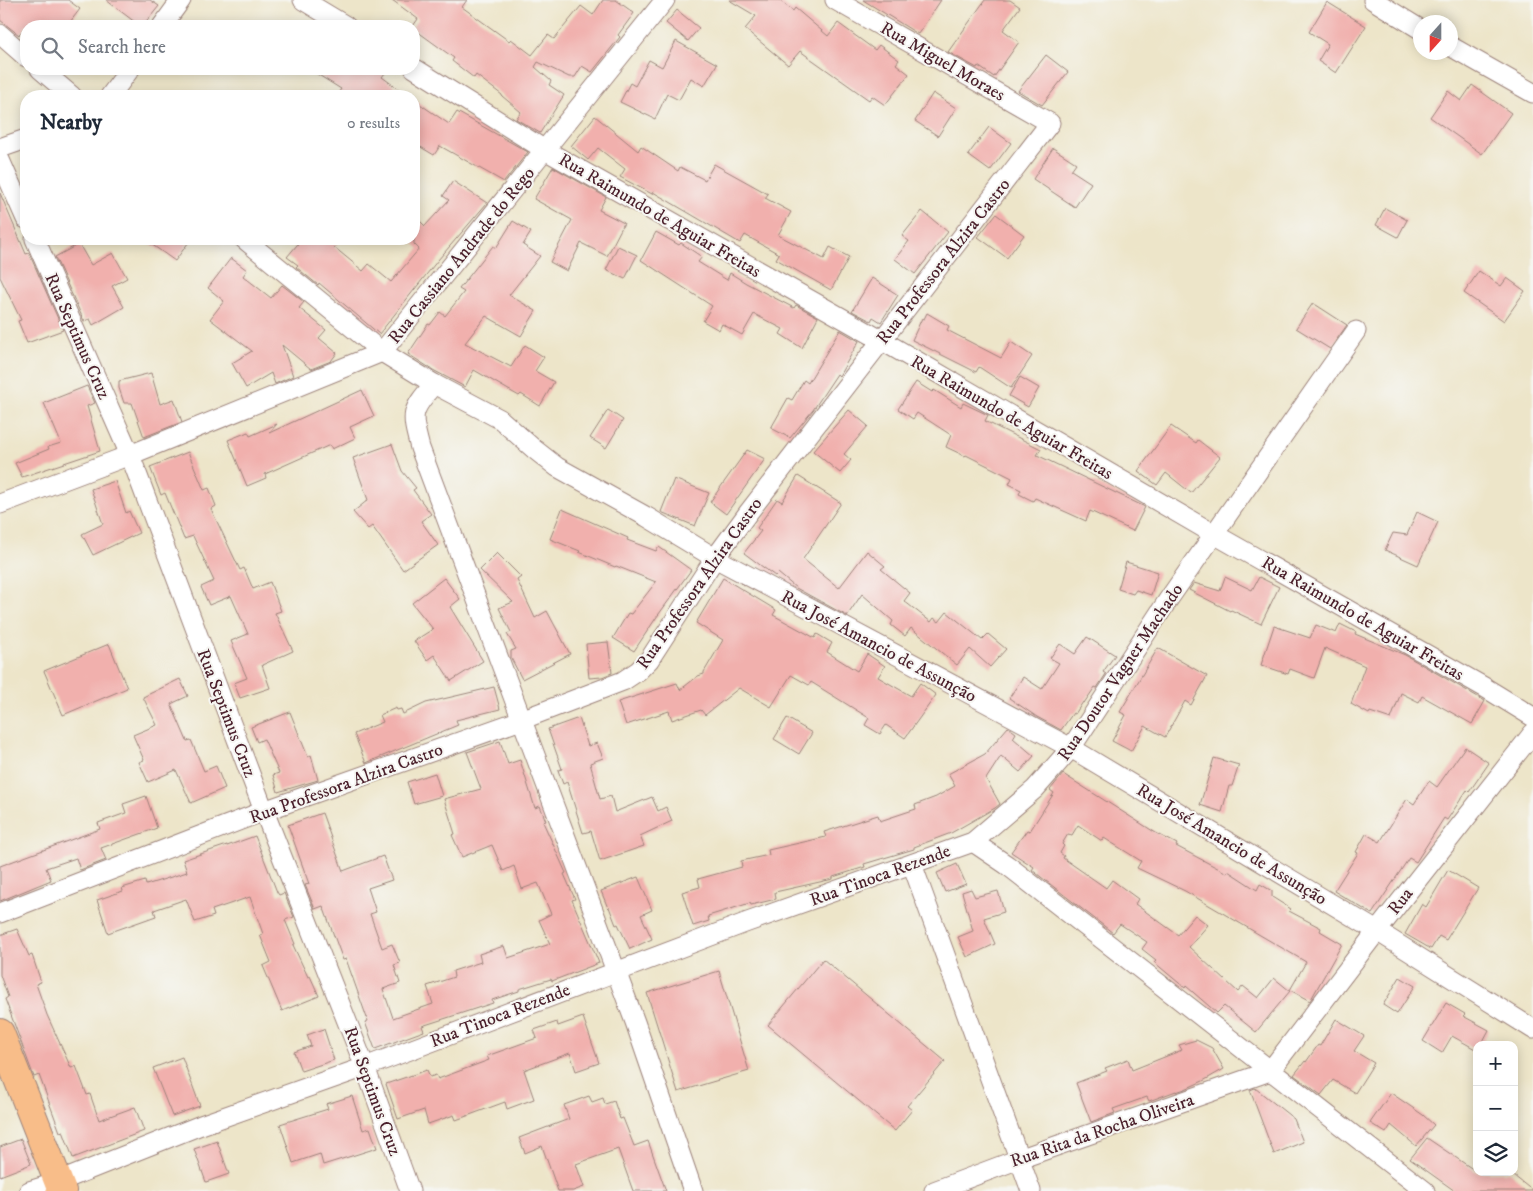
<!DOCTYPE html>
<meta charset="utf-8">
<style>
:root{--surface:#fff;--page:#f6f6f7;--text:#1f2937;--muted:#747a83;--line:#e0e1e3}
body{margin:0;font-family:"IM FELL DW Pica",serif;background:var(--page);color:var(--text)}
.controls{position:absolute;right:15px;bottom:15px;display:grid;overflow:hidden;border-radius:10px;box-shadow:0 2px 12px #0003}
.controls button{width:45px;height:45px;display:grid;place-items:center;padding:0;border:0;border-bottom:1px solid var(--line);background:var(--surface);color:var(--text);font:25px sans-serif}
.compass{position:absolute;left:1413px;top:15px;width:45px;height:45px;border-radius:50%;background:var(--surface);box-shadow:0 2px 12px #0003;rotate:201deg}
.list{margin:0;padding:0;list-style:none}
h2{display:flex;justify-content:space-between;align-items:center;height:65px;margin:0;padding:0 20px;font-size:21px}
h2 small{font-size:16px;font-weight:400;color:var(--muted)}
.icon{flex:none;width:28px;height:28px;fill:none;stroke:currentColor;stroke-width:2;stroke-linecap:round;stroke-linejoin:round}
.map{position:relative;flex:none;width:1533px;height:1191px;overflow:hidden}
.search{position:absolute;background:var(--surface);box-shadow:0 2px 12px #0003;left:20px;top:20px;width:400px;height:55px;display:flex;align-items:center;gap:12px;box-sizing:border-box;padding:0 18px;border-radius:20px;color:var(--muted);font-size:19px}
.panel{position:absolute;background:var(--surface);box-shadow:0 2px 12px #0003;left:20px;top:90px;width:400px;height:155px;border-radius:20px}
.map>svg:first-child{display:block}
.building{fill:#f1b0ad}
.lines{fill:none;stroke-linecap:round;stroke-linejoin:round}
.minor-casing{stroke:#9c827a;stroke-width:21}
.primary-casing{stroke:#9c827a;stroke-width:30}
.minor{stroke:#fff;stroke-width:19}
.primary{stroke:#f8bd89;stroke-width:28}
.labels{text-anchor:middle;stroke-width:4;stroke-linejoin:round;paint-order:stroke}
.street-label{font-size:18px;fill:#4a1f2b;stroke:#f6f6f2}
</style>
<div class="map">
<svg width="1533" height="1191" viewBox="0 0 1533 1191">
<rect width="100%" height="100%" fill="#f6f6f2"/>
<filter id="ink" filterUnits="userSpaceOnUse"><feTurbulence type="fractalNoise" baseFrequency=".02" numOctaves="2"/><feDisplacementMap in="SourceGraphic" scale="10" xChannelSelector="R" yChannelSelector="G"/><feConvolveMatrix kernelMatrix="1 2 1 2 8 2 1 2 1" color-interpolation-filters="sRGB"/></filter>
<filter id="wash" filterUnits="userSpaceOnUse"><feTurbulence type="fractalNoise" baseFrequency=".0096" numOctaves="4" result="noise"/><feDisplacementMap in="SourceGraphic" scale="20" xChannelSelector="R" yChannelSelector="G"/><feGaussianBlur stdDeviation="1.12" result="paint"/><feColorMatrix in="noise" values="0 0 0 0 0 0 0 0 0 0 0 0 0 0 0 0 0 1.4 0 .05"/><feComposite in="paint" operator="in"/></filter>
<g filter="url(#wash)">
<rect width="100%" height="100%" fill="#ede5c9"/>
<g id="blocks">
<g class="building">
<path d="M0,0h68l12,9 -13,17h-41l-7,9 -19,-15z"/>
<path d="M106,0h44l9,6 -16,20h-3z"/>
<path d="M392,0h75l-5,7 47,34 2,-2 21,16 16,-20 6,4 27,-33 12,9 10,-15h13l18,13 -16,22 2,2 -28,35 -10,-6 -7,11h-6l-31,-15 -3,5 16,14 -2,4 15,10 -24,38 -24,-14 5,-7 -19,-16v-1l-26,-20 -2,3 -22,-17 2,-3 -40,-29 -1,-3 5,-7z"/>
<path d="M729,0h50l14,11 2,-3 33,28 10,-13 37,27 4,-5 20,15 -3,4 13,10 -24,31 -13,-9 -3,4 -69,-49 -12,14 -43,-36 11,-13z"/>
<path d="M863,0h78l-23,34z"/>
<path d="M985,0h25l10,7 -17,23 16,12 -25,35 -16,-11 -1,2 -29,-16z"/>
<path d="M1327,2l39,24 -30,47 -18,-12 10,-17 -19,-12z"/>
<path d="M677,10l22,18 -11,13 -22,-18z"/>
<path d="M676,41l41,23 -13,22 -13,-8 -12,22 -12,-6 -12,25 -35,-17 10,-19 5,3 14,-26 13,7z"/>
<path d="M1046,55l22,17 -26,33 -24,-14z"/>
<path d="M309,69h79l-6,8 26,19h-72l5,-7z"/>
<path d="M1472,85l39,28 -29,41 -52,-37 18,-26 13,10z"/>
<path d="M933,93l23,15 -18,28 -23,-15z"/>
<path d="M414,100l35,24 8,-12 71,40 -24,30 -64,-36 -6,9 -20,-12z"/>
<path d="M595,116l43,35 3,-5 37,25 2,-4 25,13 9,-16 54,30 -3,4 26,14 -13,23 46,24 6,-12 19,10 -18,33 -55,-31 3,-5 -34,-19 -5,8 -87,-51 -1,2 -32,-17 5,-8 -27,-21 -10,12 -17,-14z"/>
<path d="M989,127l22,16 -21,28 -22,-16z"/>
<path d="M1053,148l23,15 -5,7 20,13 -16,24 -42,-28z"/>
<path d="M553,167l53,30 -7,13 25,13 -17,33 -26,-13 -14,28 -17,-9 22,-42 -38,-21z"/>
<path d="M453,181l34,22 -49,57 -59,74 -60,-51 -1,2 -22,-18 2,-2 -11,-8 15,-18h39l-7,8 29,24 6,-7 22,18 28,-33 -5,-5v-29l11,11 24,-26 -6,-4z"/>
<path d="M0,193l26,61 3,-1 34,77 -36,13 -9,-22 3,-1 -21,-43z"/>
<path d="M1385,208l22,12 -9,17 -22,-12z"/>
<path d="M922,211l26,21 -33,42 -20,-15 14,-18 -7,-5z"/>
<path d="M996,214l28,21 -17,23 -29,-21z"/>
<path d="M513,221l18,11 -8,13 17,11 -31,39 27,16 -15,25 -35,-20 -21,27 46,24 14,-22 19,12 -9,14 19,11 -14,24 -19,-12 -2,2 -45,-26 -9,17 -32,-17 -25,-16 20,-30 2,1 10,-13 5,4 19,-24 -5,-3 34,-43 3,2z"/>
<path d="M656,232l23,13 2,-2 21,14 -4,5 29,18 3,-7 16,10 48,25 2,-3 22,12 -16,31 -22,-14 3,-5 -29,-15 -12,21 -20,-11 -3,6 -16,-9 9,-15 -71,-46z"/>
<path d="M144,239h47l-16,22z"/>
<path d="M79,244l12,21 22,-12 14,25 -15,8 12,21 -31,18 -3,-6 -6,2 -29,-64z"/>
<path d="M618,246l19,9 -12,24 -19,-9z"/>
<path d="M231,258l16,12 -4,6 28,22 11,-13 22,17 -5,6 27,22 -7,8 18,15 -6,8 -20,8 -29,-24 11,31 -18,8 -4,-11 -25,15 -14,-25 20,-12 -42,-32 14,-18 -16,-13z"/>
<path d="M1479,271l22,15 6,-8 18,13 -21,30 -40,-28z"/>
<path d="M872,278l26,17 -17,27 -8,-5 -2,4 -19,-10z"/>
<path d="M1313,303l34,22 -17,24 -34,-21z"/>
<path d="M927,313l22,13 -2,4 54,28 10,-16 21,14 -21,32 -32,-21 -3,5 -64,-32 10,-22 2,1z"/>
<path d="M840,330l19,11 -20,35 -2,-2 -24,36 -23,28 -19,-10 17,-30 4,2 12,-20 4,3z"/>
<path d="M151,373l9,31 14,-5 8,23 -38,15 -12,-34h-8l-5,-15v-7z"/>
<path d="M1020,377l19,11 -11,19 -19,-11z"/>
<path d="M916,382l16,10 2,-2 27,17 2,-4 25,12 -3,6 56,28 -4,6 108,52 -12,24 -43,-20 -4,10 -51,-23 -2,3 -14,-7 2,-4 -12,-6 3,-6 -46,-23 -1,1 -19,-9 5,-12 -34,-22 -4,6 -15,-10z"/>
<path d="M87,386l8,17 -8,3 13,45 -78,26 -7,-14 34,-14 -1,-2 13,-4 -17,-40z"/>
<path d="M362,390l12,26 -24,11 5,11 -23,11 -2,-4 -65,29 1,4 -19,8 -19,-46 20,-8 2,4 27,-12 -8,9z"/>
<path d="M608,410l15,10 -17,28 -16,-10z"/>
<path d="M849,410l19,16 -24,28 7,6 -11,13 -27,-22z"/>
<path d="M1171,426l25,17 2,-3 22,17 -29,36 -25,-20 -9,12 -19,-14z"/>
<path d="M392,444l10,27 14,17 -3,2 18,24 -10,7 17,24 -35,25 -31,-44 -4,3 -15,-17 15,-12 -15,-42z"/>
<path d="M747,450l18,9 -39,55 -16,-12z"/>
<path d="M188,452l16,38 5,-2 7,18 -5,3 29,61 4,-2 9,21 17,-7 11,29 -6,2 18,38 -31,14 8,23 -30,10 -6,-15 13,-5 -16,-37 17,-7 -17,-38 -22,9 -8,-18 13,-6 -21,-45 -9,3 -19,-46 -4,2 -11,-28z"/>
<path d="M798,476l43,27 -38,56 36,29 28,-37 18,15 -4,3 29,24 -6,8 27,21 3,-4 5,4 8,-10 35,28 6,-6 18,15 -16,18 -20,-18 -13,16 -46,-37 -6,8 -14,-11 2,-4 -31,-27 -15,22 -51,-28 -18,-15 -3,3 -31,-23 17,-22 -4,-3 20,-29 5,3z"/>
<path d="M674,479l35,14 -14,33 -34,-14z"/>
<path d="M115,481l11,32 3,-2 10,22 -46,22 -11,-21 21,-10 -12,-35z"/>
<path d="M562,509l66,29 -1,2 29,11 3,-4 32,23 -35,48 -22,33 -21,-13 15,-25 3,1 25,-32 -40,-16 -1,1 -36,-15 1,-1 -30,-12z"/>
<path d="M1417,512l21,10 -20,43 -33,-15 8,-17 14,2z"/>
<path d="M497,553l24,24 -4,3 18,38 12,-7 23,43 -48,25 -11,-21v-7l5,-2 -9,-15 4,-2 -12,-24 14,-6 -33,-32z"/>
<path d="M1126,562l32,10 -7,23 -15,-5 -3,4 -15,-5z"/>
<path d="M1225,577l27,13 7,-13 20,10 -18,37 -30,-14 -1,1 -41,-21 5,-7 26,8z"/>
<path d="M444,578l16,21 -10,8 33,54 -32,20 -17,-26 -7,5 -13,-19 19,-12 -21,-26z"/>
<path d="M723,578l53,32 -3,5 42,23 2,-4 15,9 -5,9 30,19 10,-17 18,12 -7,11 33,19 9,-13 16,12 -31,43 -19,-13 -6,9 -15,-9 4,-7 -58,-36 -2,3 -18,-10 -20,32 -32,-19 -34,27 -4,-5 -29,10 -3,-9 -43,14 -8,-23 59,-19 3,7 18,-14 6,-2v-2l19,-32 -27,-17z"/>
<path d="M1340,624l16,8 -1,2 50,21 80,46 -13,23 -50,-28 -3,6 -18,-9 -10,26 -21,-7 -1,2 -18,-10 14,-38 -40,-18 -11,30 -24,-9 -2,5 -27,-9 13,-39 36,12 6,-13 20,8z"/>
<path d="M1087,637l28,18 -12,17 3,2 -9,14 -2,-1 -11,16 -1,-1 -8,12 -2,-1 -12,17 -24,-13 -28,-19 14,-21 19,12 17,-26 -9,-5 10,-14 15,10z"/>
<path d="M608,642l4,31 -10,4 -13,1 -3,-34z"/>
<path d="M109,644l18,44 -64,27 -19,-44z"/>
<path d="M1158,648l49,28 -16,29 -6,-4 -20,36 -20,-11 -14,25 -19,-10 14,-26 -6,-3z"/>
<path d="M180,679l8,17 -17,8 16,37 4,-1 13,31 12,-5 9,22 -34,15 -15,-33 -28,12 -9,-20 5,-2 -11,-25 24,-10 -14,-28z"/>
<path d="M494,687l6,22 -44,11 2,5 -92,38 -12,-29 29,-12 -3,-7 16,-7 1,2 4,-1 2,5 23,-11z"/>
<path d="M290,712l18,45 3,-2 7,25 -40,12 -5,-17 6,-2 -15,-34 -7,3 -6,-15z"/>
<path d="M579,718l9,28 9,-3 6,15 -13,5 10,36 11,-3 4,16 37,-15 6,14 8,-4 6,14 -32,15 4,10 -44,15 -9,-30 -8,2 -16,-51 -4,2 -5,-14 4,-1 -14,-40z"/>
<path d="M787,718l25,15 -13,21 -25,-15z"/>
<path d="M1008,727l8,6 -3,5 21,18 -14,16 -19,-16 -15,23 14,25 -5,4 -44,25 -37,14v2l-50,15 1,3 -32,10v2l-58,13 1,7 -25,6 -1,-2 -42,13 1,5 -16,5 -11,-34 18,-5 -2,-8 44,-12 -1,-6 28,-6 -1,-5 58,-13 -2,-5 54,-17 2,6 36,-12 -1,-4 21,-8 19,-11 -7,-12 37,-20z"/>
<path d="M500,741l8,23 12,-4 15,48 5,-2 6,15 -3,1 23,51 -2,1 11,25 -3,1 27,63 -47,18 -1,-2 -32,10v2l-27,9 1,3 -71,23 2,5 -49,18 -10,-27 3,-1 -22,-62 -3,1 -20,-54 -8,3 -10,-24 4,-1 -21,-59 34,-12 21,58 40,-15 9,24 -24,8 8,24 -6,2 12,34 10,-4 8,19 -6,2 6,18 -17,6 10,29 40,-14 -6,-18 27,-9 -1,-6 28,-9 -2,-8 25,-8 4,12 42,-14 -11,-24 12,-6 -13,-31 -16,6 -8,-23 -11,5 -11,-26 -30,12 -10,-22 3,-1 -11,-35 37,-10 -14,-37z"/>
<path d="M1465,747l24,16 -20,29 -2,-2 -20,30 -3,-2 -28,44 -7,-4 -37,56 -38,-23 24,-38 -2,-1 10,-18 14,8 27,-43 7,5 15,-23 8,6z"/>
<path d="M1214,758l25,7 -7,21h-3l-7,26 -22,-7z"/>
<path d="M435,773l7,23 -28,8 -7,-22z"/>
<path d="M1063,774l93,59 21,11 -1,2 51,27 1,-2 29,19 3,-6 12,7v6l19,12 -2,2 32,17 -1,3 22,13 -32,57 -20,-11 16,-28 -121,-71 -48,-23 4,-7 -37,-23 -2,3 -24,-16 -6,10 -4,-1 -6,10 2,2 -4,7 4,3 -1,2 43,30 6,-8 26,19 -3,5 43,31 17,-20 13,10 -19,22 49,45 5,-6 15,12 16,-20 16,13 -34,41 -32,-26 -7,7 -31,-27 -1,2 -18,-15 -13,-11 2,-2 -14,-11 5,-7 -27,-18 -7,9 -81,-63 2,-3 -23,-15 16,-22 3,1 24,-38 -4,-3z"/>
<path d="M146,796l11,32 -56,20 5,12 -26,10 -4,-12 -30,10 5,12 -51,21v-35l100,-37 -2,-6 28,-10 -3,-9z"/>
<path d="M255,836l22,56 2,3 5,-2 10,24 -9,3 10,24 -2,1 15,32 2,-1 9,20 -37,15 -19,-45 8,-4 -11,-27 3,-1 -13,-37 -38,13 2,6 -19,6 -9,-23 -32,11 2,6 -48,17 -11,-33 26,-9 -1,-3 23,-7 1,4 41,-13 -4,-12 44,-15v1z"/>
<path d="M957,864l9,20 -21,8 -8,-19z"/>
<path d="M1448,870l30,18 -32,52 -7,-4 -8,13 -26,-15 17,-30 4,3z"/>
<path d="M638,877l14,33 -11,5 11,24 -22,10 -12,-25 -2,1 -7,-18 -1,1 -7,-17z"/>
<path d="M971,889l4,8 23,-6 6,21 -20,6 11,26 -28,13 -9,-20 15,-6 -11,-39z"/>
<path d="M17,929l12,27 3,-1 9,27 -5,2 11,31 24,53 5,-2 11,29 3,-1 9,26 36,-13 9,24 -71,27 -10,-27 -3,1 -21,-57 -5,2 -29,-78 3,-2 -8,-22v-40z"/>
<path d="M823,959l122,102 -38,45 5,4 -17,21 -127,-106z"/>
<path d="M719,971l30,100 -71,21 -31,-99z"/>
<path d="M1400,977l15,9 -18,28 -14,-9z"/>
<path d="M1446,1003l19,11 -2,2 26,14 -8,15h-4v5l-25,-14 -10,17 -19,-12z"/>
<path d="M583,1017l16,46 -23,8 -6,-18 -46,17 10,29 -27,10 -2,-7 -49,18 -2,-5 -26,9 -4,-14 -26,9 -12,-35 41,-14 3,7 6,-2 2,4 51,-19 -2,-4 50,-18 -3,-8 23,-8 1,4z"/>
<path d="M1336,1019l28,17 -10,15 20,12 -19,30 -22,-13 -12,15 -27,-20 11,-14 1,1 12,-17 2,1z"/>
<path d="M324,1029l10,31 -33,11 -7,-19 17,-6 -4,-11z"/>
<path d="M1196,1040l16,8 12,21 -21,12 -18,8 -9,3v-1l-27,10 -2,-4 -34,12 2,4 -24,9 -15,-39 31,-12 -2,-3 23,-9 4,11 50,-20 -3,-5z"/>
<path d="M182,1057l18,49 -28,10 -19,-48z"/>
<path d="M1255,1088l39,31 9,23 -29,12 -24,-64z"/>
<path d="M1391,1093l32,22 11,10 -18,21 -25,-21 -5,8 -16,-10z"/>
<path d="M352,1096l11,34 7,-2 7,20 -54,17 -3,-11 -27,9 -13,-39 48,-15 -2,-5z"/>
<path d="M589,1096l3,6 11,-4 2,6 9,-3 6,18 3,-1 11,28 14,-5 18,50h-33l-15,-42 -42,15 8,23 -11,4h-15l-16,-45 -17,7 -6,-15 50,-19 -5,-14z"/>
<path d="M1427,1138l50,34h32l24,19h-78l-45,-32z"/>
<path d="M21,1139l10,25 -31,12v-29z"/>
<path d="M217,1141l12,33 -23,8 -12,-33z"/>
</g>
</g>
</g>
<g filter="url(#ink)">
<use href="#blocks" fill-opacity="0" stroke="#9c827a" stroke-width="1"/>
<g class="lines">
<defs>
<g id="minor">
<path d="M303,0l43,26"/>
<path d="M1373,0l47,29"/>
<path d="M162,26l19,-26"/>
<path d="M0,34l26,23"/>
<path d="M1450,46l83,47"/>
<path d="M414,68l131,82 336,190 333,194 270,153 49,30"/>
<path d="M40,69l32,27"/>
<path d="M110,96l20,-27"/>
<path d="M0,148l26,-9"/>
<path d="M0,160l26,59"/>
<path d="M35,239l95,216 134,356 101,256 45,124"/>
<path d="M244,239l138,113 52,32 66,35 34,30 23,18 90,50 68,41 356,190 306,183 156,98"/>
<path d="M434,384c-24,28 -23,29 -14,64l215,574 58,169"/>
<path d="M0,504l130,-49 252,-103 283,-352"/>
<path d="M973,842l34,23 418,326"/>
<path d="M912,864l119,327"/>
<path d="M0,913l264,-102 257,-91 102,-39 15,-10 11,-11 66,-102 33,-45 302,-390 -215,-123"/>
<path d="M29,1191l29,-9 143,-57 164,-58 380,-144 228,-81 62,-53 36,-41 97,-148 188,-269"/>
<path d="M934,1191l85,-32 251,-88 107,-140 156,-198"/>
</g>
<path id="primary" d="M0,1033l62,158"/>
</defs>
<use href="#minor" class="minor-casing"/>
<use href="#primary" class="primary-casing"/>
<use href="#minor" class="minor"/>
<use href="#primary" class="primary"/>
</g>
</g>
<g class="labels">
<g class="street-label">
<text transform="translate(943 61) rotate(30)" y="6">Rua Miguel Moraes</text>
<text transform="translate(660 215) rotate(30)" y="6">Rua Raimundo de Aguiar Freitas</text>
<text transform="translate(461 255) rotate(-51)" y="6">Rua Cassiano Andrade do Rego</text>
<text transform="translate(943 261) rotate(-52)" y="6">Rua Professora Alzira Castro</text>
<text transform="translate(78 336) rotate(66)" y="6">Rua Septimus Cruz</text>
<text transform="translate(1012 417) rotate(30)" y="6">Rua Raimundo de Aguiar Freitas</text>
<text transform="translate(699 583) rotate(-55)" y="6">Rua Professora Alzira Castro</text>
<text transform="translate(1363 618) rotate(30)" y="6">Rua Raimundo de Aguiar Freitas</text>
<text transform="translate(879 646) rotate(28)" y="6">Rua José Amancio de Assunção</text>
<text transform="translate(1120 672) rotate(-56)" y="6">Rua Doutor Vagner Machado</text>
<text transform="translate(227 713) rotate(69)" y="6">Rua Septimus Cruz</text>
<text transform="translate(346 783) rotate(-20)" y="6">Rua Professora Alzira Castro</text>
<text transform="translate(1232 844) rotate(31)" y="6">Rua José Amancio de Assunção</text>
<text transform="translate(880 875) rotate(-20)" y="6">Rua Tinoca Rezende</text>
<text transform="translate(1400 901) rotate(-52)" y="6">Rua</text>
<text transform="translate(500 1015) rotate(-21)" y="6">Rua Tinoca Rezende</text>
<text transform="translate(373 1091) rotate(70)" y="6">Rua Septimus Cruz</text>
<text transform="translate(1102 1130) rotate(-19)" y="6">Rua Rita da Rocha Oliveira</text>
</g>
</g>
</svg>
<div class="controls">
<button>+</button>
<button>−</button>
<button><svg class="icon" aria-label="layers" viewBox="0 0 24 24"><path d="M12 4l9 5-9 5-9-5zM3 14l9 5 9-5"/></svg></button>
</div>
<svg class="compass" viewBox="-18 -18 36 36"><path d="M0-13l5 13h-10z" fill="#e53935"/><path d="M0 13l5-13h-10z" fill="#747a83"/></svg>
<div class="search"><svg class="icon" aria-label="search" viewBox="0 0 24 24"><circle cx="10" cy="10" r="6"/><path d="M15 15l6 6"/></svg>Search here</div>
<section class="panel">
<h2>Nearby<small>0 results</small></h2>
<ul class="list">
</ul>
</section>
</div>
